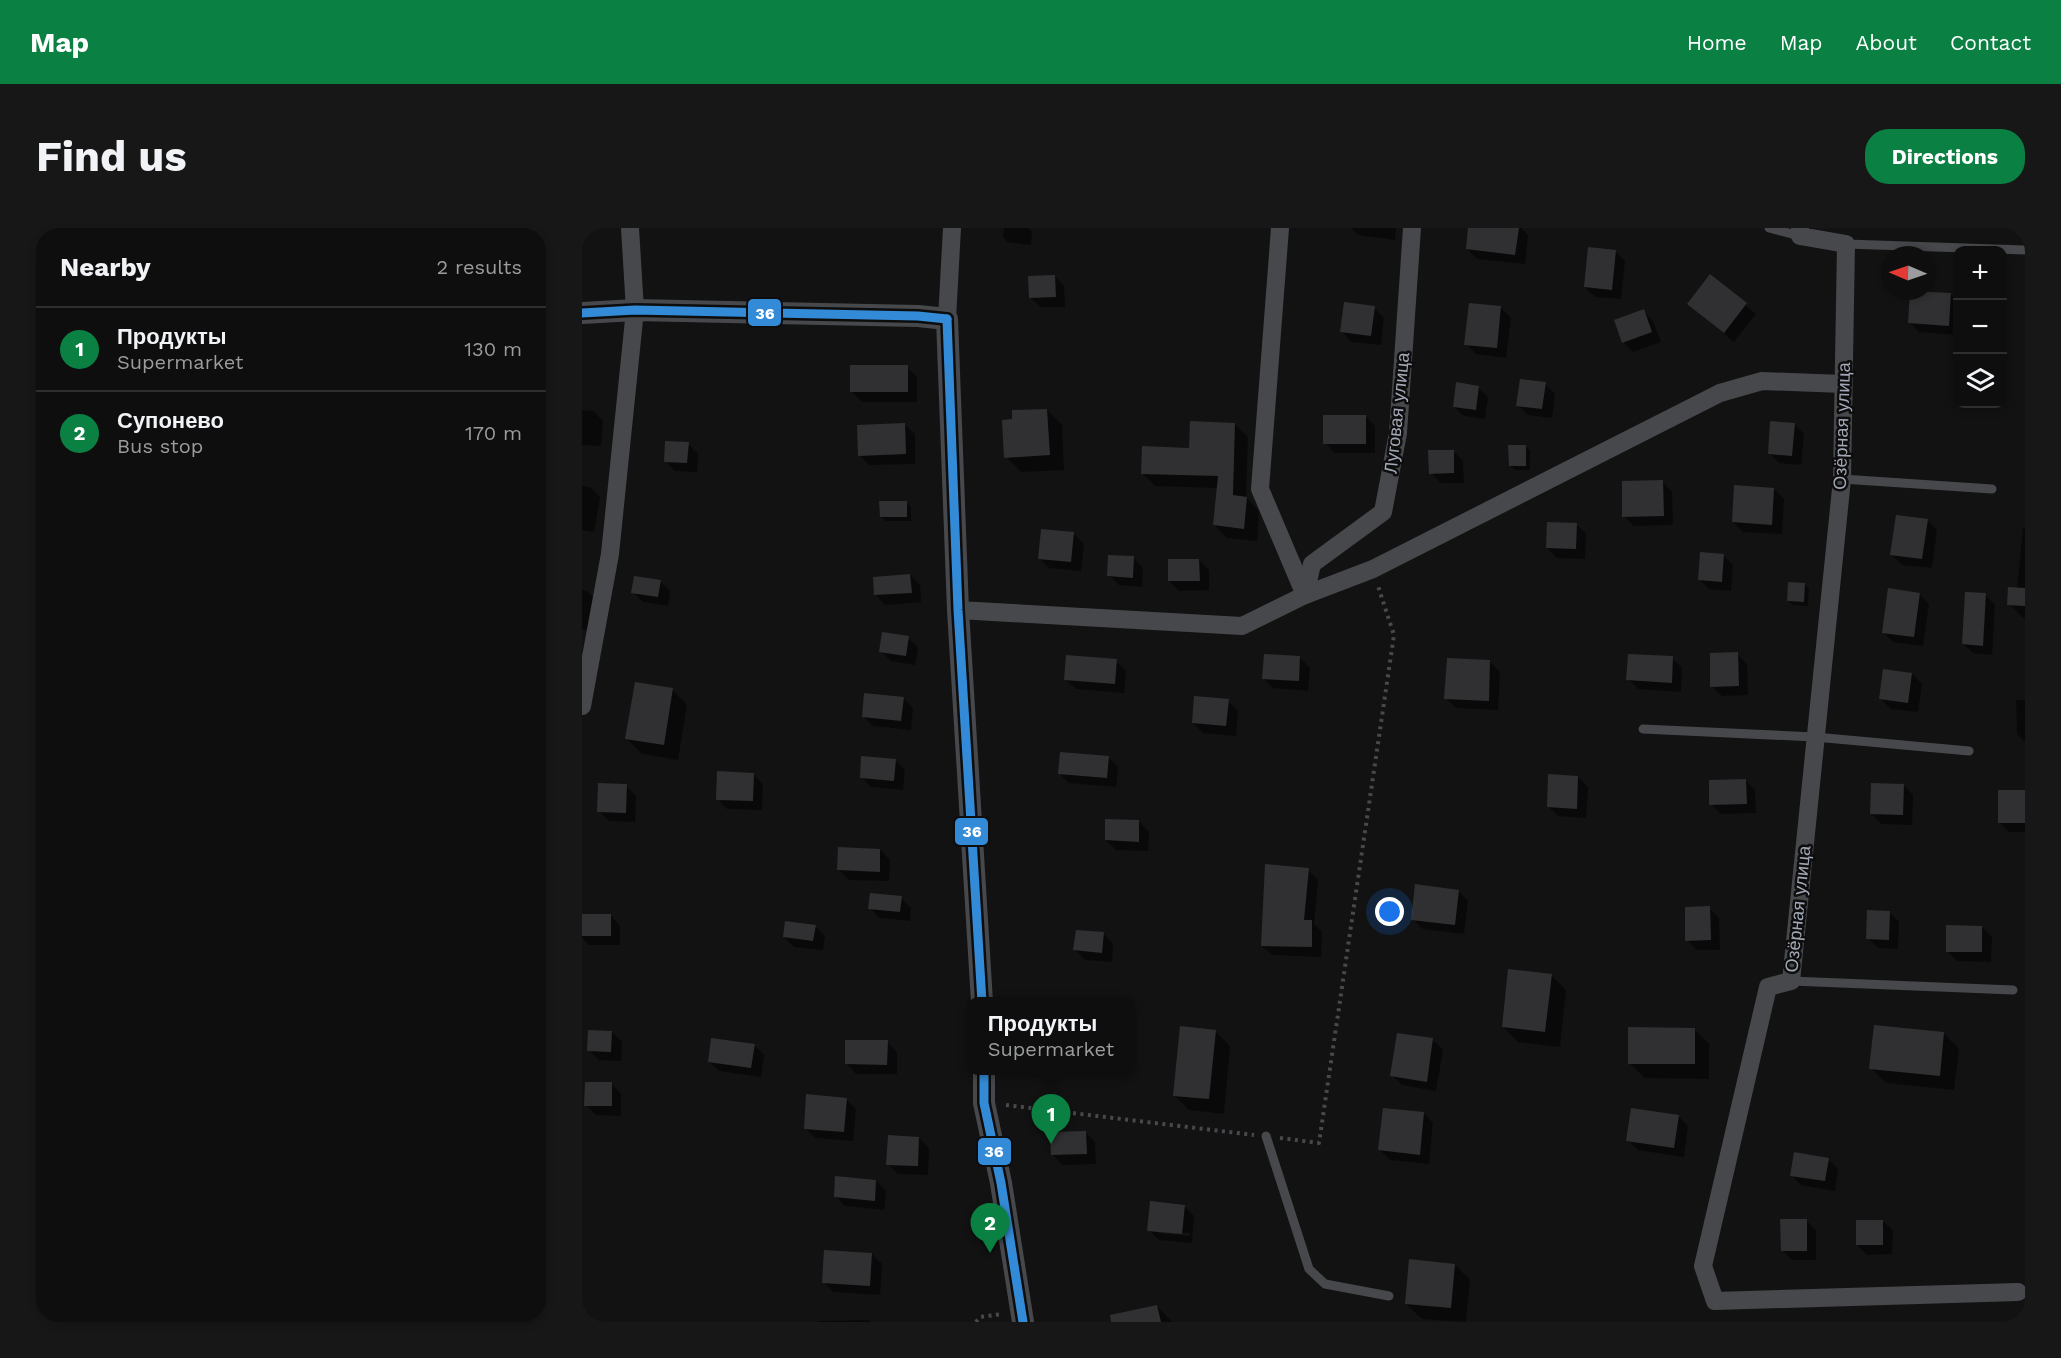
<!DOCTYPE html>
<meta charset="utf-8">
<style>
:root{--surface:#0e0e0e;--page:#171717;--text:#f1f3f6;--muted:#9b9c9e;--line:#2e2e2e;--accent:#0b8043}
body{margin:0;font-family:"Work Sans",sans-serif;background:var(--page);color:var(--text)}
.controls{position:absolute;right:18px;top:18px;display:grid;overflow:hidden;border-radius:12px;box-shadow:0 3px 9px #0003}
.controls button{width:54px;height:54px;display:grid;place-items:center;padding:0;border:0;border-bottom:2px solid var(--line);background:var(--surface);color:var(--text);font:30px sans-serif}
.compass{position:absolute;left:1299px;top:18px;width:54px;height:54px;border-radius:50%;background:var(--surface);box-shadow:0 3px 9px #0003;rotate:272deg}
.you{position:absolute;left:808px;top:684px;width:21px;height:21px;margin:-15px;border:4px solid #fff;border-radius:50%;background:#1a73e8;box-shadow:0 0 0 9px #1a73e833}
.badge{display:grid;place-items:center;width:39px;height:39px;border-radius:50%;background:var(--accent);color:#fff;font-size:20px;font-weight:700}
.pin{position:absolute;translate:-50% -50px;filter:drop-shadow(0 2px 3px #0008)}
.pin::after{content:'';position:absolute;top:32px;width:21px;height:18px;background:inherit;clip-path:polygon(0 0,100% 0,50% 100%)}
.popup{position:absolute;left:385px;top:769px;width:168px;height:78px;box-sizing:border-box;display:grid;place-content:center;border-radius:12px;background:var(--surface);filter:drop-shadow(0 2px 4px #0005);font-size:20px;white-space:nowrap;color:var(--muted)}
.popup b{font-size:22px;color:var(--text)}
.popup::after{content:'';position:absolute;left:50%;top:100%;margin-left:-12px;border:12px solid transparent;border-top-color:var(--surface)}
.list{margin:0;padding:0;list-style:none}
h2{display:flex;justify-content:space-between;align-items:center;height:78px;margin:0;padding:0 24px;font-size:26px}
h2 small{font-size:20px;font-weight:400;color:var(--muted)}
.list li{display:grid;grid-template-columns:39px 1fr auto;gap:18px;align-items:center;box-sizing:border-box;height:84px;padding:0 24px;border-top:2px solid var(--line)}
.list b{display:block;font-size:22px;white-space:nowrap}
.list p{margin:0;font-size:20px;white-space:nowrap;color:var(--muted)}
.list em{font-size:20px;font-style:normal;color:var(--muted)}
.icon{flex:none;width:33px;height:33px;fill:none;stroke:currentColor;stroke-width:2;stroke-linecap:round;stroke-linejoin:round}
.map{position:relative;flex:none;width:1443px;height:1094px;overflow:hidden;border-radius:24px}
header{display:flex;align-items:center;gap:36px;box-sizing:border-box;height:84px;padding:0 30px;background:var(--accent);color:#fff}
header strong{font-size:28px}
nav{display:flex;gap:33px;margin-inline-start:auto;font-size:21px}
.intro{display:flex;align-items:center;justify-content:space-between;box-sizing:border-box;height:144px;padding:0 36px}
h1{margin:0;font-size:42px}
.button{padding:15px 27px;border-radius:24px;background:var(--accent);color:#fff;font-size:21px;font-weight:700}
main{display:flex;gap:36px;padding:0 36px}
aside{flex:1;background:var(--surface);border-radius:24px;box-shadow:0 3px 9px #0003}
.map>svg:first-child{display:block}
.shadow{fill:#0007;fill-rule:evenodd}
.building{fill:#303032}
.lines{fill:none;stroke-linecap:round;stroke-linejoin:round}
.path{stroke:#48494d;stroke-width:4;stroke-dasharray:3 4.5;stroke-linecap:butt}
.service{stroke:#46484b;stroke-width:9}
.minor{stroke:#46484b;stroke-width:18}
.tertiary{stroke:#46484b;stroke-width:22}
.bus-1-casing{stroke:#0d0d0e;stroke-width:14}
.bus-1{stroke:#338bd7;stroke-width:9}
.labels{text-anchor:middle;stroke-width:5;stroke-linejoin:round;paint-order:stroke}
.street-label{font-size:18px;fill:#a2a8b5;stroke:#0d0d0e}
.line-badge{stroke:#0d0d0e;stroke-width:2}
.badge-label{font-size:16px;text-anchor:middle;font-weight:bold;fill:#fff}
</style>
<header>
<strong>Map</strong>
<nav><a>Home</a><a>Map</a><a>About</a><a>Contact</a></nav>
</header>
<div class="intro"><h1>Find us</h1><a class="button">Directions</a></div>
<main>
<aside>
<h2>Nearby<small>2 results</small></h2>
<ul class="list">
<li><span class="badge">1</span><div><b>Продукты</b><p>Supermarket</p></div><em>130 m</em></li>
<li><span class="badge">2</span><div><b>Супонево</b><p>Bus stop</p></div><em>170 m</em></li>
</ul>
</aside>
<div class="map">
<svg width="1443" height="1094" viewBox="0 0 1443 1094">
<rect width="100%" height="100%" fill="#121212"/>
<g class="shadow">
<path d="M422,0h25l3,4 -1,13 -24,-3 -4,-5z"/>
<path d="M769,0h45l-1,12 -37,-5z"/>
<path d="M888,0h51l7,7 -3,29 -48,-5 -10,-10z"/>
<path d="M1033,23l10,10 -4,38 -26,-2 -10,-10z"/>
<path d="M473,48l9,10 1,21h-25l-10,-10z"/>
<path d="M1129,48l45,38 -22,28 -45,-38z"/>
<path d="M1368,66l8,8v33l-39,-3 -10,-10z"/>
<path d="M792,80l10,10 -3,27 -29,-3 -10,-10z"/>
<path d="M919,80l10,10 -5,40 -30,-4 -10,-10z"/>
<path d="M1061,83l10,10 8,21 -28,10 -10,-10z"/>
<path d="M325,139l10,10v25h-55l-10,-10z"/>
<path d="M963,156l10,10 -3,24 -24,-3 -10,-10z"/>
<path d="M896,159l10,10 -3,22 -21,-3 -10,-9z"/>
<path d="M0,182l11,1 10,10 -2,25 -19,-1z"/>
<path d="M465,182l15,15 2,45 -43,2 -15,-15z"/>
<path d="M783,188l10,10v27h-40l-10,-10z"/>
<path d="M653,196l13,13 -2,60 13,14 -2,30 -30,-3 -13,-13 4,-37 -63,-2 -13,-13 48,-23z"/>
<path d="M1212,196l10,10 -3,31 -22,-2 -10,-10z"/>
<path d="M323,197l10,9v30l-46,1 -9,-10z"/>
<path d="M106,216l10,10 -1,18 -22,-1 -10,-10z"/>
<path d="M943,218l5,5v19h-15l-5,-5z"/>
<path d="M871,223l10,10 1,22h-23l-10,-10z"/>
<path d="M1081,254l9,10 1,33 -39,1 -10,-10z"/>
<path d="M0,258l8,1 10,10 -6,35 -12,-2z"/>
<path d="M1192,261l10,10 -2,35 -39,-2 -10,-10z"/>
<path d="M324,274l5,5v14h-25l-5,-4z"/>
<path d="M1345,292l10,10 -5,38 -30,-3 -10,-10z"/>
<path d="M994,296l10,10 -1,25 -28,-1 -10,-10z"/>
<path d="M1441,300h2v90l-3,-1 -13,-13 8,-15z"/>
<path d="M492,306l10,10 -3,27 -32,-3 -10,-10z"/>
<path d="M1141,327l10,10 -2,26 -22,-2 -10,-10z"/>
<path d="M552,330l9,10 -1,19 -23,-2 -10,-10z"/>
<path d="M617,332l10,10v20l-30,1 -10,-10z"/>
<path d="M328,347l10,10 1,17 -36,3 -9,-10z"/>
<path d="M78,353l10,10 -2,15 -25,-4 -10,-10z"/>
<path d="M1223,356l4,5 -1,17 -15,-1 -5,-4z"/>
<path d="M0,362l5,1 10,10 -5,30 -10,-2z"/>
<path d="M1337,366l10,10 -6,42 -30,-4 -10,-10z"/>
<path d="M1403,367l10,10 -3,50 -19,-2 -10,-9z"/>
<path d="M326,410l10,10 -3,17 -24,-4 -10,-10z"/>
<path d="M1155,426l10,10 1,31 -26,1 -10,-10z"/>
<path d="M718,430l10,10 -2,23 -35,-3 -10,-10z"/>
<path d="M1090,430l10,10 -1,24 -43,-3 -10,-10z"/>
<path d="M534,433l10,10 -2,22 -48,-4 -10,-9z"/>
<path d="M908,434l10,10 -2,38 -42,-2 -10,-10z"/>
<path d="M1330,446l10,10 -4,28 -27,-3 -10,-10z"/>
<path d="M90,462l15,15 -9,55 -36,-6 -15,-15z"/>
<path d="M321,470l10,10 -2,22 -38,-4 -10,-10z"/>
<path d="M1434,472h9v42l-8,-8z"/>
<path d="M646,473l10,10 -2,25 -33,-3 -10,-10z"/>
<path d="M526,529l10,10 -2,20 -47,-4 -10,-10z"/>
<path d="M313,532l10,10 -2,20 -32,-3 -10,-10z"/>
<path d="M171,546l10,10 -1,26 -35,-1 -9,-10z"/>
<path d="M996,549l10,10 -2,31 -28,-2 -10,-10z"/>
<path d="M1163,552l10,10 1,23 -35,1 -10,-10z"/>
<path d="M1321,557l10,10 -1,30 -31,-1 -9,-10z"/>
<path d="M44,558l10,10 -1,26 -26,-1 -10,-10z"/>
<path d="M1443,564v40h-16l-10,-10z"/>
<path d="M557,594l10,10 -1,19 -32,-1 -10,-10z"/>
<path d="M298,622l10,10 -1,21 -40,-1 -10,-10z"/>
<path d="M726,642l10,10 -4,44 8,8 -1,25 -49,-2 -10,-9z"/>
<path d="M876,663l10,10 -4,33 -41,-5 -10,-10z"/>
<path d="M319,670l10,10 -1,13 -30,-3 -10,-10z"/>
<path d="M1127,680l10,10 1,32h-23l-10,-10z"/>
<path d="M1307,684l10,10 -1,27 -20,-1 -10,-10z"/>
<path d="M0,688h29l9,10v19h-31l-7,-7z"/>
<path d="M233,698l10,10 -2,14 -29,-3 -10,-10z"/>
<path d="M1400,699l10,10 -1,25 -34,-1 -10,-10z"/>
<path d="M522,706l9,10 -1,18 -27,-2 -10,-10z"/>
<path d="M969,747l15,15 -6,57 -42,-5 -15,-15z"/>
<path d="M1112,801l15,15v35l-64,-1 -16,-15z"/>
<path d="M633,803l15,15 -6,68 -35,-4 -15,-15z"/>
<path d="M30,804l10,10 -1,19 -22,-1 -10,-10z"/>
<path d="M1362,806l15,15 -5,41 -68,-7 -15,-15z"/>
<path d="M851,812l10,10 -7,41 -34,-6 -10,-10z"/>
<path d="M305,814l10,10v22h-41l-9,-10z"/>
<path d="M172,817l10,10 -3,22 -42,-6 -10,-10z"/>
<path d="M30,856l9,10v22l-25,-1 -10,-10z"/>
<path d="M264,871l10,10 -3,32 -38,-3 -10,-10z"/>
<path d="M842,886l9,9 -4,41 -39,-4 -10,-10z"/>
<path d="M1096,888l10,10 -4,31 -46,-7 -10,-10z"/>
<path d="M503,904l10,10 1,22 -33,1 -10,-10z"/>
<path d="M337,910l10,10 -1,27 -30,-1 -10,-10z"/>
<path d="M1246,931l10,10 -3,22 -34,-6 -10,-10z"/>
<path d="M294,953l10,10 -2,19 -39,-4 -10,-10z"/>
<path d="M602,978l10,10 -2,27 -33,-3 -10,-10zM576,1002l32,3v3l-32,-3z"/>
<path d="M1225,993l9,10v29h-24l-10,-10z"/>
<path d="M1301,993l10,10 -1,23 -25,1 -10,-10z"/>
<path d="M290,1026l10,10 -2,31 -47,-3 -9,-10z"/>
<path d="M873,1037l15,15 -4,42 -44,-3 -16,-15z"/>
<path d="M575,1078l15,16h-42z"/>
<path d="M286,1092l3,2h-53v-1z"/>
</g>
<g class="building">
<path d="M886,0h51l-4,27 -49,-6z"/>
<path d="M1006,19l28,3 -4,40 -28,-3z"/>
<path d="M1128,46l37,29 -23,30 -37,-29z"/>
<path d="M473,47l1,22 -27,1 -1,-22z"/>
<path d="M1328,63l41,2 -2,33 -41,-3z"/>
<path d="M762,74l31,4 -4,30 -31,-4z"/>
<path d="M887,75l32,3 -4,42 -33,-3z"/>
<path d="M1062,81l8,23 -30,11 -8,-23z"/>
<rect x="268" y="137" width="58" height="27"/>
<path d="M938,151l26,3 -4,27 -26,-3z"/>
<path d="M874,154l23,4 -3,24 -23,-3z"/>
<path d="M465,181l3,46 -46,3 -2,-38 10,-1v-9z"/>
<rect x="741" y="187" width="43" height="29"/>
<path d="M608,193l45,2 -2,72 14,2 -3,32 -31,-4 5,-49 -77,-2 1,-28 47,2z"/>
<path d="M1188,193l25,2 -3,33 -24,-2z"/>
<path d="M323,195l1,31 -48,2 -1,-31z"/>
<path d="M83,213l24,1 -2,21 -23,-1z"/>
<path d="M926,217h18v21h-17z"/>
<path d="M846,222h26v23l-25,1z"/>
<path d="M1081,252l1,36 -42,1v-36z"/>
<path d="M1152,257l40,3 -2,37 -40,-3z"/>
<path d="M297,273h28v16h-27z"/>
<path d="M1314,287l32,4 -6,40 -32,-4z"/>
<path d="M965,294l30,1 -1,26 -30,-1z"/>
<path d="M459,301l33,3 -3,30 -33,-3z"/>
<path d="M1118,324l24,2 -2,28 -24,-2z"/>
<path d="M526,327l26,1 -1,22 -26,-2z"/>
<path d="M586,331h31l1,22h-32z"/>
<path d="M328,346l2,19 -38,2 -1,-18z"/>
<path d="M52,348l27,4 -3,17 -27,-4z"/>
<path d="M1206,354l17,1 -1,19 -17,-1z"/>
<path d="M1426,359l17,1v18l-18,-1z"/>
<path d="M1306,360l32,5 -6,44 -32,-4z"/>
<path d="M1383,364l21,1 -3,53 -21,-2z"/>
<path d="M300,404l27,4 -3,20 -27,-4z"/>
<path d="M1156,424l1,34 -29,1v-34z"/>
<path d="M682,426l36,2 -1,25 -37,-2z"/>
<path d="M1046,426l45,2 -1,27 -46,-3z"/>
<path d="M484,427l51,4 -2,25 -51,-4z"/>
<path d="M865,430l43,2 -1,41 -45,-2z"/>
<path d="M1301,441l29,4 -4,30 -29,-4z"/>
<path d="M53,454l38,6 -9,57 -39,-6z"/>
<path d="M282,465l40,4 -3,24 -39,-4z"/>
<path d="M612,468l35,3 -3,27 -34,-3z"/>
<path d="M478,524l49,4 -2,22 -49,-4z"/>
<path d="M279,528l35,3 -2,22 -34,-3z"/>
<path d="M135,543l37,2 -1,28 -37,-1z"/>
<path d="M966,546l30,2 -1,33 -30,-2z"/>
<path d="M1164,551l1,25 -38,1v-25z"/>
<path d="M16,555l29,1 -1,29 -29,-1z"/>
<path d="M1289,555l33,1 -1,31 -33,-1z"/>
<rect x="1416" y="562" width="27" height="33"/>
<path d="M523,591l34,1v22l-34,-2z"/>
<path d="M256,619l42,2v23l-43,-2z"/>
<path d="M683,636l44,4 -5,52h8v27l-51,-1z"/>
<path d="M833,656l44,6 -4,35 -44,-5z"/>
<path d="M288,665l32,3 -2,16 -32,-3z"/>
<path d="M1128,678l1,34 -26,1v-34z"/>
<path d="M1285,682l23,1 -1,29 -23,-1z"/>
<rect x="0" y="686" width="29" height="22"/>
<path d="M203,693l31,4 -3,16 -30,-4z"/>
<path d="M1364,697l36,1v26h-36z"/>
<path d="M494,702l28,2 -2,21 -29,-3z"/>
<path d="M926,741l44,5 -7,58 -43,-5z"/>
<path d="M1292,797l70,7 -4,44 -71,-7z"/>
<path d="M598,798l36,4 -7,69 -36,-3z"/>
<path d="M1046,799l67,1v36h-67z"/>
<path d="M6,802l24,1 -1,21 -24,-1z"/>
<path d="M815,805l36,5 -6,44 -37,-6z"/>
<path d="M129,810l44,6 -4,24 -43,-6z"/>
<path d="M263,812h43l-1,25 -42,-1z"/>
<path d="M3,854h27v24h-28z"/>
<path d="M224,866l41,4 -3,34 -40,-3z"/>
<path d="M801,880l41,4 -4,43 -42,-5z"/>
<path d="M1049,880l48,7 -5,33 -48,-7z"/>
<path d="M504,903l1,23 -36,1 -1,-23z"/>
<path d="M306,907l31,2 -1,29 -32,-1z"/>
<path d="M1212,924l35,6 -4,23 -35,-5z"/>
<path d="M253,948l41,4 -1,21 -41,-4z"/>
<path d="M568,973l35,4 -3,29 -35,-3z"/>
<path d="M1198,991h27v32h-26z"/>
<rect x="1274" y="992" width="27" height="25"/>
<path d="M242,1022l48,3 -2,33 -48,-3z"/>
<path d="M827,1031l46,5 -4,44 -46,-4z"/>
<path d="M575,1077l4,17h-50l-1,-7z"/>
</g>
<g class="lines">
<g class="path">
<path d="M424,877l248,30"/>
<path d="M698,910l39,5 75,-508 -16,-49"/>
<path d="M394,1094l4,-5 22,-3"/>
</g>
<g class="service">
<path d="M1187,0l31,8"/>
<path d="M1264,16l179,6"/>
<path d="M1260,251l150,10"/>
<path d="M1061,501l172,8 154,14"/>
<path d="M1209,753l222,9"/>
<path d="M684,908l43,133 16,15 64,12"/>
</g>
<g class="minor">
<path d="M698,0l-20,261 45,106 68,-26 347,-176 42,-12 81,3"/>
<path d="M1218,0v8l46,8 -4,235 -51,502 -23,6 -65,279 12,35 303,-9"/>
<path d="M365,91l5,-91"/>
<path d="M376,382l284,16 63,-31 7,-31 71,-52 15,-79 14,-205"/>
<path d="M0,478l28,-152 25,-244 -5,-82"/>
</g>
<g class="tertiary">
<path d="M0,85l53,-3 283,6 29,3 11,291 24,392"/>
<path d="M402,842v33l17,80 22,139"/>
</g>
<defs>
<g id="bus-1">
<path d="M0,85l53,-3 283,6 29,3"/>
<path d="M365,91l11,291 24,392"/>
<path d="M402,842v33l17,80 22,139"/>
</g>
</defs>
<use href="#bus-1" class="bus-1-casing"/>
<use href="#bus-1" class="bus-1"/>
</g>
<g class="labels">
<g class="street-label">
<text transform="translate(815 185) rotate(-84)" y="6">Луговая улица</text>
<text transform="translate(1260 198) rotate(-88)" y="6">Озёрная улица</text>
<text transform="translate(1216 681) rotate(-84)" y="6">Озёрная улица</text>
</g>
</g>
<g class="line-badge">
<rect x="165" y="70" width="35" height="29" rx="6" fill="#338bd7"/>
<rect x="372" y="589" width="35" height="29" rx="6" fill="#338bd7"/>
<rect x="395" y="909" width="35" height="29" rx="6" fill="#338bd7"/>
</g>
<g class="badge-label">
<text x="183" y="91">36</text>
<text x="390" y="609">36</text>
<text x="412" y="929">36</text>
</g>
</svg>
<div class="controls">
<button>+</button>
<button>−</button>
<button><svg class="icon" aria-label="layers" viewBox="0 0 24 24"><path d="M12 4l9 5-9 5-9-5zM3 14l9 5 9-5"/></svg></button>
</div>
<svg class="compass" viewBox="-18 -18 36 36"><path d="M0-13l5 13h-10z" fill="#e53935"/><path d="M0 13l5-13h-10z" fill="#9b9c9e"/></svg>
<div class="you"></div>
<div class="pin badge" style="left:469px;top:916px">1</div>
<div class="popup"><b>Продукты</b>Supermarket</div>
<div class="pin badge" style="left:408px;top:1025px">2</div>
</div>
</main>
